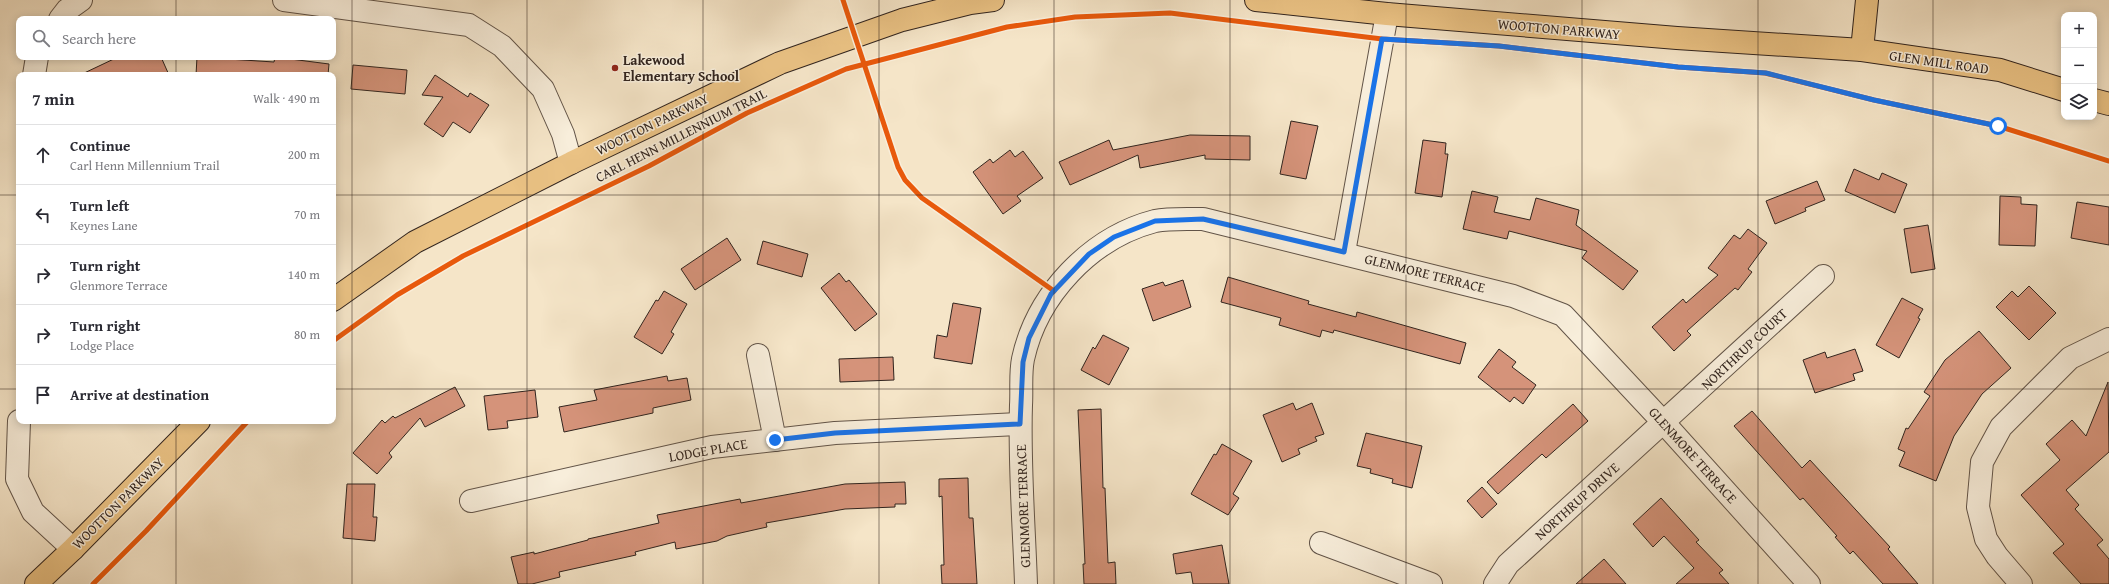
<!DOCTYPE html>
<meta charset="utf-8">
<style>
:root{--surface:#fff;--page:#f7f7f7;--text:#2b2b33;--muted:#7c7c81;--line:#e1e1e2}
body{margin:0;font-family:"Gentium Book Plus",serif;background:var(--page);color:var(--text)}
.controls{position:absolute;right:12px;top:12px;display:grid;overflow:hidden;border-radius:8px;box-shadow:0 2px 10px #0003}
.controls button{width:36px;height:36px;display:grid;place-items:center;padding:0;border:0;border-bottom:1px solid var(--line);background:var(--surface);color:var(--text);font:20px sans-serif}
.stop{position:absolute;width:12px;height:12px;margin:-9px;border:3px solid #1a73e8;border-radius:50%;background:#fff}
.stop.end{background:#1a73e8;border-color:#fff;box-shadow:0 1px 4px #0008}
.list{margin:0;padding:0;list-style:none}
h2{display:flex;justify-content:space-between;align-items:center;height:52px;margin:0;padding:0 16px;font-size:17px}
h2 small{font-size:13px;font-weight:400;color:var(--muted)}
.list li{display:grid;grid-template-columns:26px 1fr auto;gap:12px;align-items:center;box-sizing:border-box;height:60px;padding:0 16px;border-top:1px solid var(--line)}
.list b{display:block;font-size:15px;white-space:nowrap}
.list p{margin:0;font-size:13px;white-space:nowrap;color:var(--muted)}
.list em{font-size:13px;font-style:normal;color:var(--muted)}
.icon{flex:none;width:22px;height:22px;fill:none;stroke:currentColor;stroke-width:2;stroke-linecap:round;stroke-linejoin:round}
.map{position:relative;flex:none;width:2109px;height:584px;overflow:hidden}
.search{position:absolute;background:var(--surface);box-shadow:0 2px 10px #0003;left:16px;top:16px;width:320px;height:44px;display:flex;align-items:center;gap:10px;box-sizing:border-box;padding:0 14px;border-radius:8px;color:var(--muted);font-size:15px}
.panel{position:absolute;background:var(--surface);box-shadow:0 2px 10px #0003;left:16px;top:72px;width:320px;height:352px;border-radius:8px}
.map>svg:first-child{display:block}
.building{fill:#d5937a;stroke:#31241e}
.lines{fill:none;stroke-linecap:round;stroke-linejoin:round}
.minor-casing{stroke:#625448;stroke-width:24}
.major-casing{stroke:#31241e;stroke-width:24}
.minor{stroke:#f8eedb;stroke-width:22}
.major{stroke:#eac284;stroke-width:22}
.cycleway-casing{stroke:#f8eedb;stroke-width:8}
.cycleway{stroke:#e8590c;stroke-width:5}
.route{stroke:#1a73e8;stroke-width:5}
.grid{fill:none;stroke:#31241e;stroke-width:1;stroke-opacity:0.55}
.poi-dot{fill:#8f2418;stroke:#f8eedb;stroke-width:1.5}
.labels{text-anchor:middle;stroke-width:3;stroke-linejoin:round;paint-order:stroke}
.street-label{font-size:14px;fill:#31241e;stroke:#f8eedb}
.poi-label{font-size:14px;font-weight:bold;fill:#31241e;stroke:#f8eedb;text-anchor:start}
</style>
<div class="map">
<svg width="2109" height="584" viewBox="0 0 2109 584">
<rect width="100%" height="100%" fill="#f5e5c8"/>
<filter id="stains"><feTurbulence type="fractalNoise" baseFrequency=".005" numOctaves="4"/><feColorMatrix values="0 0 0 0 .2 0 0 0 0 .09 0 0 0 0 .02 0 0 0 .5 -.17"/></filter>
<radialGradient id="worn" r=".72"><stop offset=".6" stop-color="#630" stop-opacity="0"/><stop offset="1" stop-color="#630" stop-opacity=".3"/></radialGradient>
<g class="building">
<path d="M118,57h43l8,18h-89z"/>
<path d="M197,57l77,5 1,-5 54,7 -1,11h-132z"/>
<path d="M353,65l54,5 -2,24 -54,-5z"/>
<path d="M435,75l33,22 2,-4 19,12 -19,28 -17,-11 -10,15 -19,-13 19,-27 -21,-2z"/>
<path d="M1291,121l27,5 -12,53 -26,-5z"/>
<path d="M1190,135l60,1v24l-45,-1v-4l-65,13 -2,-13 -68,30 -11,-23 50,-22 4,10z"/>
<path d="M1423,140l23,3 -1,11h3l-6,43 -27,-4z"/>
<path d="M1010,150l5,7 8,-6 20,27 -26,18 4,5 -18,13 -30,-42 17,-13 3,4z"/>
<path d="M1854,169l25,11 3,-7 25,11 -12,29 -50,-22z"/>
<path d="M1817,181l8,19 -20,8 1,3 -31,13 -9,-23z"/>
<path d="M1472,191l26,6 -4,15 36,8 6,-22 43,12 -3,15 62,46 -15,19 -41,-32 5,-7 -78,-20 -2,8 -44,-10z"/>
<path d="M2000,196l21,1v7l16,1 -2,41 -36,-1z"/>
<path d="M2077,202l32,5v38l-38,-7z"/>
<path d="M1928,225l7,44 -24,4 -7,-44z"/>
<path d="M1748,229l19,14 -19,26 4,3 -14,18 -3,-2 -48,43 4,4 -17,16 -22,-24 31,-28 3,4 32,-28 -10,-7 26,-33 6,4z"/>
<path d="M727,238l14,22 -46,30 -14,-21z"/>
<path d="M763,241l45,13 -6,23 -45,-13z"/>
<path d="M839,273l7,9 3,-2 28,34 -22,17 -34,-43z"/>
<path d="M1228,277l81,24 -1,3 48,13 1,-5 109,31 -6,21 -126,-34 -1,3 -11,-3 -2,7 -41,-12 2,-7 -60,-16z"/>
<path d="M1183,280l8,27 -38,14 -11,-32 21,-7 2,4z"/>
<path d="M2029,286l27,27 -27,27 -33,-33 16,-16 6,6z"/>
<path d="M664,291l23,13 -16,28 3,2 -12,20 -28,-17 22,-37 2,1z"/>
<path d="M1902,298l21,11 -5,9 2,1 -21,39 -23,-13z"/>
<path d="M953,303l28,5 -9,56 -38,-6 3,-23 10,2z"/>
<path d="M1979,331l32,37 -29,26 -28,42 -18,45 -37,-15 6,-14 -7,-3 8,-21 2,1 22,-33 -6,-4 21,-32z"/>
<path d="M1103,335l26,13 -20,37 -28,-15 12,-23 2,2z"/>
<path d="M1499,349l17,13 -4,5 24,18 -13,19 -9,-7 -4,5 -32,-25z"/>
<path d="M1855,349l8,22 -10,3 2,6 -40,13 -12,-33 22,-8 2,6z"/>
<path d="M893,357l1,23 -54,2 -1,-23z"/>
<path d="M667,376l1,5 19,-3 4,22 -38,8v5l-89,19 -5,-25 38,-7 -3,-10z"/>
<path d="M2108,382l1,70 -43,38 13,15 -4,4 28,31 -6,5 12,14v25h-28l-28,-31 11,-9 -43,-49 39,-35 -14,-16 26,-24 14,16z"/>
<path d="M455,387l10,19 -40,21 -5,-9 -31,35 3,4 -15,17 -24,-21 29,-33 3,3 8,-7 2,2z"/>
<path d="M535,390l3,27 -31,4 1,7 -20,2 -4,-34z"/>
<path d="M1293,403l3,7 16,-7 12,31 -9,3 2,4 -19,8 2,5 -18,8 -19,-47z"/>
<path d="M1573,404l15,17 -42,37 -4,-4 -44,40 -11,-12z"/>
<path d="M1101,409l2,79h2l3,75 7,-1 1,22h-32l-1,-20h2l-7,-154z"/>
<path d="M1752,411l50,57 8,-8 80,87 -2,2 30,35h-35l-30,-33 -3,3 -15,-17 2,-1 -34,-38 -3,2 -66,-74z"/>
<path d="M1366,433l56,13 -10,42 -20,-5 1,-4 -23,-6 1,-4 -14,-3z"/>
<path d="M1222,444l30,17 -19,33 6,4 -11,17 -37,-21 23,-40 2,1z"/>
<path d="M968,478l1,40h4l4,66h-35l-1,-19h3l-2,-69 -3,1v-18z"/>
<path d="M905,482l1,22h-11v3l-50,2 -79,14 1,4 -40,9 -10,5 -41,8 -1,-7 -40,10 1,3 -77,17 1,5 -28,7h-14l-7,-27 23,-5v2l54,-14v-1l71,-16 -2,-8 83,-16 1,4 104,-19z"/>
<path d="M347,484h28l-2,33h4l-2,24 -32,-3z"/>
<path d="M1482,487l15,17 -15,14 -15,-17z"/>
<path d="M1661,498l38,42 -3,2 27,28 -4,3 10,11h-53l18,-16 -30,-32 -11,11 -20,-23z"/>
<path d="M1222,545l7,39h-36l-2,-12 -15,2 -3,-20z"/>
<path d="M1604,559l22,25h-50z"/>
</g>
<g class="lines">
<defs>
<g id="minor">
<path d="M284,0l185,25 33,21 41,43 20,45 8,29"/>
<path d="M60,19l7,-9 14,-10"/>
<path d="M34,75l3,-18"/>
<path d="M1344,252l43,-238"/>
<path d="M758,355l17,85"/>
<path d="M19,421l-2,58 16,33 40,37"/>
<path d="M471,501l241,-54 123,-14 185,-9"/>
<path d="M1321,543l110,41"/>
<path d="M1026,584c-2,-59 -7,-120 -5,-179 1,-15 -1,-31 2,-46 14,-64 67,-121 132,-138 14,-3 33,-2 48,-2l310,77 50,19 101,108 145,161"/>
<path d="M1495,584l13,-20 315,-288"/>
<path d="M2021,584l-24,-28 -11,-17 -8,-32 4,-45 19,-35 69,-69 39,-19"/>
</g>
<g id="major">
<path d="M1256,0l131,14 290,24 185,12 138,20 64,20"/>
<path d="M1862,50l5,-50"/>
<path d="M2094,100l15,4"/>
<path d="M333,300l82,-58 156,-79 209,-100 122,-43 68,-17 23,-3"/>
<path d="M36,584l37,-35 126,-128"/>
</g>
</defs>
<use href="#minor" class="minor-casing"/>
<use href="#major" class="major-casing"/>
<use href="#minor" class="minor"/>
<use href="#major" class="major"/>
<defs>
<g id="cycleway">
<path d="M843,0l55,167 7,13 17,18 132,93"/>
<path d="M333,341l64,-46 66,-39 186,-90 98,-53 99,-44 161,-42 68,-10 95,-4 212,26 117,7 179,21 87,6 109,27 124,26 111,35"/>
<path d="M93,584l53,-53 102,-110"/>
</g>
</defs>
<use href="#cycleway" class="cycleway-casing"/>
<use href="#cycleway" class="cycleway"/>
</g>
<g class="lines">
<path class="route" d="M775,440l60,-7 185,-9 3,-62 6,-24 22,-44 38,-40 25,-17 41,-16 48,-2 141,33 38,-213 117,7 179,21 88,6 108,27 124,26"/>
</g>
<path class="grid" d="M176,0v19M352,0v584M527,0v584M703,0v584M879,0v584M1054,0v584M1230,0v584M1406,0v584M1582,0v584M1758,0v584M1933,0v584M176,57v18M0,195h19M333,195h1776M0,389h19M333,389h1776M176,421v163"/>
<circle class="poi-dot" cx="615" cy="68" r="4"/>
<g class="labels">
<g class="street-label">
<text transform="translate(1559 29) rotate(5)" y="5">WOOTTON PARKWAY</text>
<text transform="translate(1939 62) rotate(8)" y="5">GLEN MILL ROAD</text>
<text transform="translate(652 124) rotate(-26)" y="5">WOOTTON PARKWAY</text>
<text transform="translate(681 135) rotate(-27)" y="5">CARL HENN MILLENNIUM TRAIL</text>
<text transform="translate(1425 273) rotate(14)" y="5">GLENMORE TERRACE</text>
<text transform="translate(1744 349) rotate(-43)" y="5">NORTHRUP COURT</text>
<text transform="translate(708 450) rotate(-10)" y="5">LODGE PLACE</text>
<text transform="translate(1693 455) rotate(48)" y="5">GLENMORE TERRACE</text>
<text transform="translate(1577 501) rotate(-42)" y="5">NORTHRUP DRIVE</text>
<text transform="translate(118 503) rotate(-45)" y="5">WOOTTON PARKWAY</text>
<text transform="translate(1023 506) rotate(-92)" y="5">GLENMORE TERRACE</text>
</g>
<g class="poi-label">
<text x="623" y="65">Lakewood<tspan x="623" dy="16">Elementary School</tspan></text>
</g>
</g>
<rect width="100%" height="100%" filter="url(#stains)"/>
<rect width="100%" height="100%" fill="url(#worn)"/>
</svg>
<div class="controls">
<button>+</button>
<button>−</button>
<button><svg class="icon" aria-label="layers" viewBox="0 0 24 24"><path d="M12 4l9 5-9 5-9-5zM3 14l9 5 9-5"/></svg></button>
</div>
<div class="stop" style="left:1998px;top:126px"></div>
<div class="stop end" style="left:775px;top:440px"></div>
<div class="search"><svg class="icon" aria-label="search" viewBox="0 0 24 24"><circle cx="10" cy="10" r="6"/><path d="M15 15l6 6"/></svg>Search here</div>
<section class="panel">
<h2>7 min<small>Walk · 490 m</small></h2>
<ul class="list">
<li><svg class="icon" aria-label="ahead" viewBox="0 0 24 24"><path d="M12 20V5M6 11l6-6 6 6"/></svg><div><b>Continue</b><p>Carl Henn Millennium Trail</p></div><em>200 m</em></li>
<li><svg class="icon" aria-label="left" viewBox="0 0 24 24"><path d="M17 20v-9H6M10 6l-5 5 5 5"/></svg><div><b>Turn left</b><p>Keynes Lane</p></div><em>70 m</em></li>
<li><svg class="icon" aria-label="right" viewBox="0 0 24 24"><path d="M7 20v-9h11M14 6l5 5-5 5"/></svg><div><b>Turn right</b><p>Glenmore Terrace</p></div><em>140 m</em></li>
<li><svg class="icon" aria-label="right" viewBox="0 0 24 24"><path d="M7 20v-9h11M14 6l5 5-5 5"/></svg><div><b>Turn right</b><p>Lodge Place</p></div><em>80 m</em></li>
<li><svg class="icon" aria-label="arrive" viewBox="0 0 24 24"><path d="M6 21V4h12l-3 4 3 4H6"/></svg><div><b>Arrive at destination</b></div></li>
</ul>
</section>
</div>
